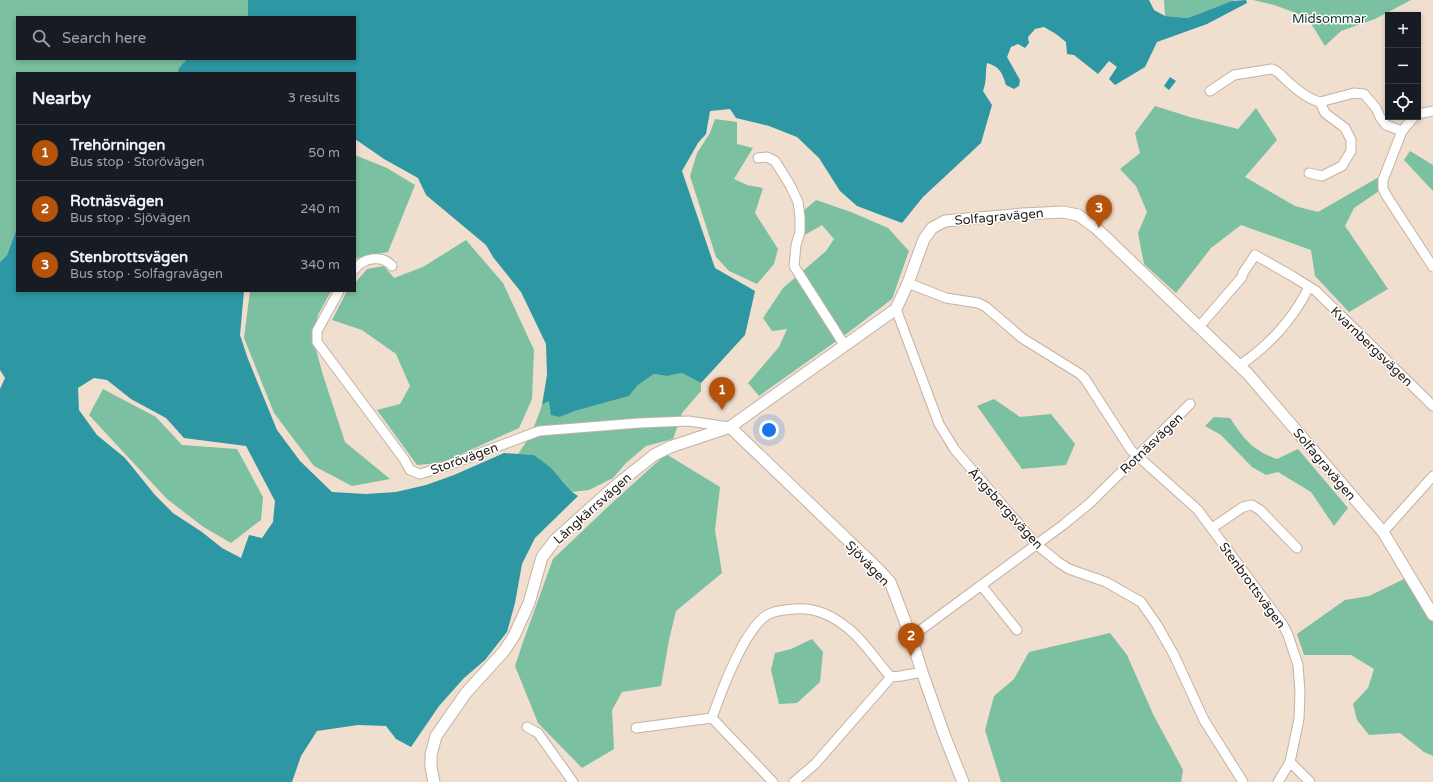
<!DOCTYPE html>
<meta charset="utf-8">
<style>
:root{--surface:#171b24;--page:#242831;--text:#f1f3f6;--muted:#9ea1a6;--line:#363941;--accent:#b45309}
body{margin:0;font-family:"Varela Round",sans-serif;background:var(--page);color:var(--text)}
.controls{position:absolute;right:12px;top:12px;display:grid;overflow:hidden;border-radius:0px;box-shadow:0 2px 6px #0003}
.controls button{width:36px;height:36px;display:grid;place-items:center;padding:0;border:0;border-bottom:1px solid var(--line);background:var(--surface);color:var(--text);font:20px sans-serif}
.you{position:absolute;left:769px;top:430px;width:14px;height:14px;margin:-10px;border:3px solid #fff;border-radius:50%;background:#1a73e8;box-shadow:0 0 0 6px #1a73e833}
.badge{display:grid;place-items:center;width:26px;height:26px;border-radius:50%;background:var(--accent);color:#fff;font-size:13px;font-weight:700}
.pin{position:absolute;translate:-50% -33px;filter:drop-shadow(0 1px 2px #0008)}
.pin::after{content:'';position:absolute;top:21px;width:14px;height:12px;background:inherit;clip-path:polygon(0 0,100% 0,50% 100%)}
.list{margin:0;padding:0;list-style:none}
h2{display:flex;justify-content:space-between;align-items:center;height:52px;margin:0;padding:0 16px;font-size:17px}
h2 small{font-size:13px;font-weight:400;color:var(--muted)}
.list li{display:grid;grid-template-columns:26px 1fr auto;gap:12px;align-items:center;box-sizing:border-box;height:56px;padding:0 16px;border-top:1px solid var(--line)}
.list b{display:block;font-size:15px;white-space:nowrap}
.list p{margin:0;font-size:13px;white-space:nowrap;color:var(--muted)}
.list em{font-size:13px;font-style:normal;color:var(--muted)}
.icon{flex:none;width:22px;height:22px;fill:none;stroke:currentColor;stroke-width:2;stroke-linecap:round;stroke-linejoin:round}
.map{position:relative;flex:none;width:1433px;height:782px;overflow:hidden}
.search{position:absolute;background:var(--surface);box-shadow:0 2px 6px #0003;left:16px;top:16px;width:340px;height:44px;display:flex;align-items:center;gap:10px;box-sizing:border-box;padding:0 14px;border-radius:0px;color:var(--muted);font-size:15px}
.panel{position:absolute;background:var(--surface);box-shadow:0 2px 6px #0003;left:16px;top:72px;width:340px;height:220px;border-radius:0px}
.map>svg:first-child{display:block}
.green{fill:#7bc0a1}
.water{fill:#2d97a3;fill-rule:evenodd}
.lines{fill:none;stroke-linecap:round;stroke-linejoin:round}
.minor-casing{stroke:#c4b2a3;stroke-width:11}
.tertiary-casing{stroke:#c4b2a3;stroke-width:13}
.minor{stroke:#fff;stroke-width:9}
.tertiary{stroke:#fff;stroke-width:11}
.labels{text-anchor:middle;stroke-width:3;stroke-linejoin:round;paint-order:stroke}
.park-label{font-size:13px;fill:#113527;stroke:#fff}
.street-label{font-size:13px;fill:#231c17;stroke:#fff}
</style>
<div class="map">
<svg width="1433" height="782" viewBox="0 0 1433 782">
<rect width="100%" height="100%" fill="#f0dece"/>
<g class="green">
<path d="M0,0h248v17h-231v42h170l-4,5 -2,9h-164v155l-10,27 -7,7z"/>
<path d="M1164,0h71l-47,18 -23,-2z"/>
<path d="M1253,0h158l-36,19 -34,12 -16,15 -18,-29 -33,-12z"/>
<path d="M1155,106l35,11 48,12 18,-21 21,32 -32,37 50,29 23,6 61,-35v14l-25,17 -9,18 43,63 -39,23 -34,-36 -4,-26 -70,-25 -30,23 -35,45 -32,-29 -6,-31 9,-21 -11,-26 -16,-17 20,-16 -5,-20z"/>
<path d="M715,119l22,3v22l16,4 -19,31 13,6 16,3 -8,25 23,36 -4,15 -17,20 -28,-13 -13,-14 -26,-81 7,-23 13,-20z"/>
<path d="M1410,151l23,14v26l-29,-31z"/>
<path d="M355,155l32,13 28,17 -27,67 -31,6 -2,2z"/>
<path d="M816,200l35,12 37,16 21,23 -17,48 -43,33 -90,64 -11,-13 31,-36 8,-18 -15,2 -9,-13 20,-30 43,-37 8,-12 -12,-14 -19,11 -2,-23z"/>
<path d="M466,240l37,43 31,67 -2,49 -13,29 -77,35 -25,2 -40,-55 23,-6 10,-18 -14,-32 -34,-24 -30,-10 15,-29h8v-8l12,-14 17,-3 10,12 29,-11z"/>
<path d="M250,291h81l-13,24 -5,24 10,36 22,67 45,37 -38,7 -38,-20 -40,-53 -30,-75z"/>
<path d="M682,373l19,10v8l-19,22 -9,26 -27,7 -20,17 -13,15 -24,12 -17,2 -9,-11 -29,-26 -16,-1c12,-16 18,-31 24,-49l7,-4 11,16 15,-6 54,-15 9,-11 16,-11 13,2z"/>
<path d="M103,389l53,28 26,28 55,4 26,48 -2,23 -30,23 -29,-17 -35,-27 -78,-84z"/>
<path d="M994,399l26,18 31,-3 24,30 -9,21 -44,4 -45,-63z"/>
<path d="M1214,417l16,1c14,21 22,32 47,41l21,-10 50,59 -14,18 -23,-34 -33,-20 -12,3 -14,-8 -31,-32 -16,-9z"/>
<path d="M666,454l54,33 -5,43 7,43 -46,38 -7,29 -8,46 -39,6 -10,18 2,39 -32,19 -44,-45 -23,-57 7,-21 31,-86 61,-58z"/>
<path d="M1406,578l27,42v136l-9,-4 -24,-19 -31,2 -12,-15 -4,-16 15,-16 6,-19 -23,-14h-47l-7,-21 48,-34 24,-4z"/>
<path d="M1110,633l17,22 26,59 30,56 -2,12h-180l-16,-52 9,-34 20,-17 15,-27z"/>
<path d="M812,639l11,13 -3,30 -23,21 -18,1 -8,-34 4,-17 16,-4z"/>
</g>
<g class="water">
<path d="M248,0h901l5,10 11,6 23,2 44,-17 14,-1 1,3 -40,21 -50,18 -12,25 -30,18 -6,-6 8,-12 -8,-6 -11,13 -24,-19 -7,-1 -1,-12 -10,-8 -12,-7 -9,2 -7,8 1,6 -4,5 -7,-4 -7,3 -4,10 13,23 -1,6 -5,3 -8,-4c-4,-13 -6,-18 -19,-22 -2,10 0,18 -4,28l9,14 -11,38 -58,54 -21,26 -45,-17 -17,-15 -21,-33 -22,-21 -28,-11 -33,-8 -6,-9 -20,2 -4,23 -8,9 -16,28 33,97 40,23 -10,44 -44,48 -19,-10 -15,3 -13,-2 -16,11 -9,11 -54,15 -15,6 -9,-2 -2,-14 -7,4 5,-30 -1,-31 -25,-52 -28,-35 -7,-12 -60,-50 -8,-17 -34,-19 -29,-20v-66h-177l1,-5 8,-9h168v-42h-107z"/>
<path d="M1170,77l6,4 -7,9 -5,-4z"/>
<path d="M17,228v63h227l-4,44 8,24 29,71 23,31 32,31 34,2 30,-2 30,-7 28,-10 50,-22 30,2 17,13 21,24 6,4 -43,42 -13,26 -7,39 -8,29 -22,28 -21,18 -25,28 -28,41 -15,-8 -10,-13 -28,-1 -41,6 -16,25 -9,26h-292v-393l5,-11 -5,-8v-108l7,-7zM94,378l13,2 24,19 35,19 18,20 62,8 29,55 -2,21 -11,16 -13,-3 -8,23 -19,-10 -20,-16 -29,-19 -18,-18 -30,-37 -28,-23 -18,-25 -1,-22z"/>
</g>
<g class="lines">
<defs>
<g id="minor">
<path d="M1210,91l24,-16 38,-6c6,2 9,6 13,10 10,9 22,20 35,23"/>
<path d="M1418,114l15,-3"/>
<path d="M1414,117l-12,14 -19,49v9l5,9 45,69"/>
<path d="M758,158l9,-1 8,4 15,24 8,17 2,15v15l-4,13 -2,21 51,80"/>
<path d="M1309,173l13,3 20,-10 9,-15v-11l-6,-12 -20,-15 -5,-11 34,-9 10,1 12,14 4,9 6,8 16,6"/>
<path d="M355,269c8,-11 27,-15 37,-3"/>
<path d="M908,283l38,15 32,5 8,4 36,31 58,36 5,5 46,71 67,60 85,115 5,10 10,30 2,27 -1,27 -9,43 -12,20"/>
<path d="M339,291l-22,40v11l87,117 6,11 10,4 26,-8 93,-35 100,-8 49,-2 41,6"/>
<path d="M896,309l43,115 16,26 81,94 22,18 11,7 37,13 35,20 16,23 17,30 30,65 39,62"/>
<path d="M1199,327l43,-50 1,-4 12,-18 37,21 24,15 117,115"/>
<path d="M1239,366c31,-22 53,-45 70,-79"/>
<path d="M1212,528l31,-21 9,-2 8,5 37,38"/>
<path d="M1383,532l50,-56"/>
<path d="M981,585l36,45"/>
<path d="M911,637l152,-112 27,-22 100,-99"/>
<path d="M712,718c9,-26 32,-88 55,-103 8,-5 18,-5 27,-6 22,-2 39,7 55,20 17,14 27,32 42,48"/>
<path d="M527,727l11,6 35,49"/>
<path d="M636,728l76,-10 61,64"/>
<path d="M1290,762l20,20"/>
<path d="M794,782l21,-18 76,-87 10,-1 21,-4"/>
</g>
<g id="tertiary">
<path d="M730,427l148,142 12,13 4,10 17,45 11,35 23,65 18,45"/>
<path d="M434,782l-3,-15v-12l5,-19 30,-43 38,-42 10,-15 15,-33 13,-46 14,-18 58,-52 40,-32 16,-8 60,-20 166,-118 12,-26 16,-44 8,-11 13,-7 78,-7 40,-2 15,3 18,13 152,146 135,158 50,83"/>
</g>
</defs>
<use href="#minor" class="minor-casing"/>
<use href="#tertiary" class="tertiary-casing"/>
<use href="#minor" class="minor"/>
<use href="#tertiary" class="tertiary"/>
</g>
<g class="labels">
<g class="park-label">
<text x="1329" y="23">Midsommar</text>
</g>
<g class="street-label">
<text transform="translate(999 216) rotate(-5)" y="5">Solfagravägen</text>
<text transform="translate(1372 346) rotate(44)" y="5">Kvarnbergsvägen</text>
<text transform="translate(1151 443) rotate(-44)" y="5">Rotnäsvägen</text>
<text transform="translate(464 458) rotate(-20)" y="5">Storövägen</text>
<text transform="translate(1325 464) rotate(50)" y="5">Solfagravägen</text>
<text transform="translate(592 508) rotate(-42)" y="5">Långkärrsvägen</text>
<text transform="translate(1006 508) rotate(48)" y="5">Ängsbergsvägen</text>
<text transform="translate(868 563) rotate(46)" y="5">Sjövägen</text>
<text transform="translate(1253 585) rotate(54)" y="5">Stenbrottsvägen</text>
</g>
</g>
</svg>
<div class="controls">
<button>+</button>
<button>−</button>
<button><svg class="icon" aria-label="locate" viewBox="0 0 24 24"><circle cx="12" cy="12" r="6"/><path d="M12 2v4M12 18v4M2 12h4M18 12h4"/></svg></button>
</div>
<div class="you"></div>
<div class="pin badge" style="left:722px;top:410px">1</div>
<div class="pin badge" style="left:911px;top:656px">2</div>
<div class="pin badge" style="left:1099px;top:228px">3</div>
<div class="search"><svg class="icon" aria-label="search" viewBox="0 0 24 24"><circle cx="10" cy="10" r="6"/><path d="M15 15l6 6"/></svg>Search here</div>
<section class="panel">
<h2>Nearby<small>3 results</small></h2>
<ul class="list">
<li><span class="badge">1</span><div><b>Trehörningen</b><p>Bus stop · Storövägen</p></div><em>50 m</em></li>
<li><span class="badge">2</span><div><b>Rotnäsvägen</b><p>Bus stop · Sjövägen</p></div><em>240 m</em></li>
<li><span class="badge">3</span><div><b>Stenbrottsvägen</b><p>Bus stop · Solfagravägen</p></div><em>340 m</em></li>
</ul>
</section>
</div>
